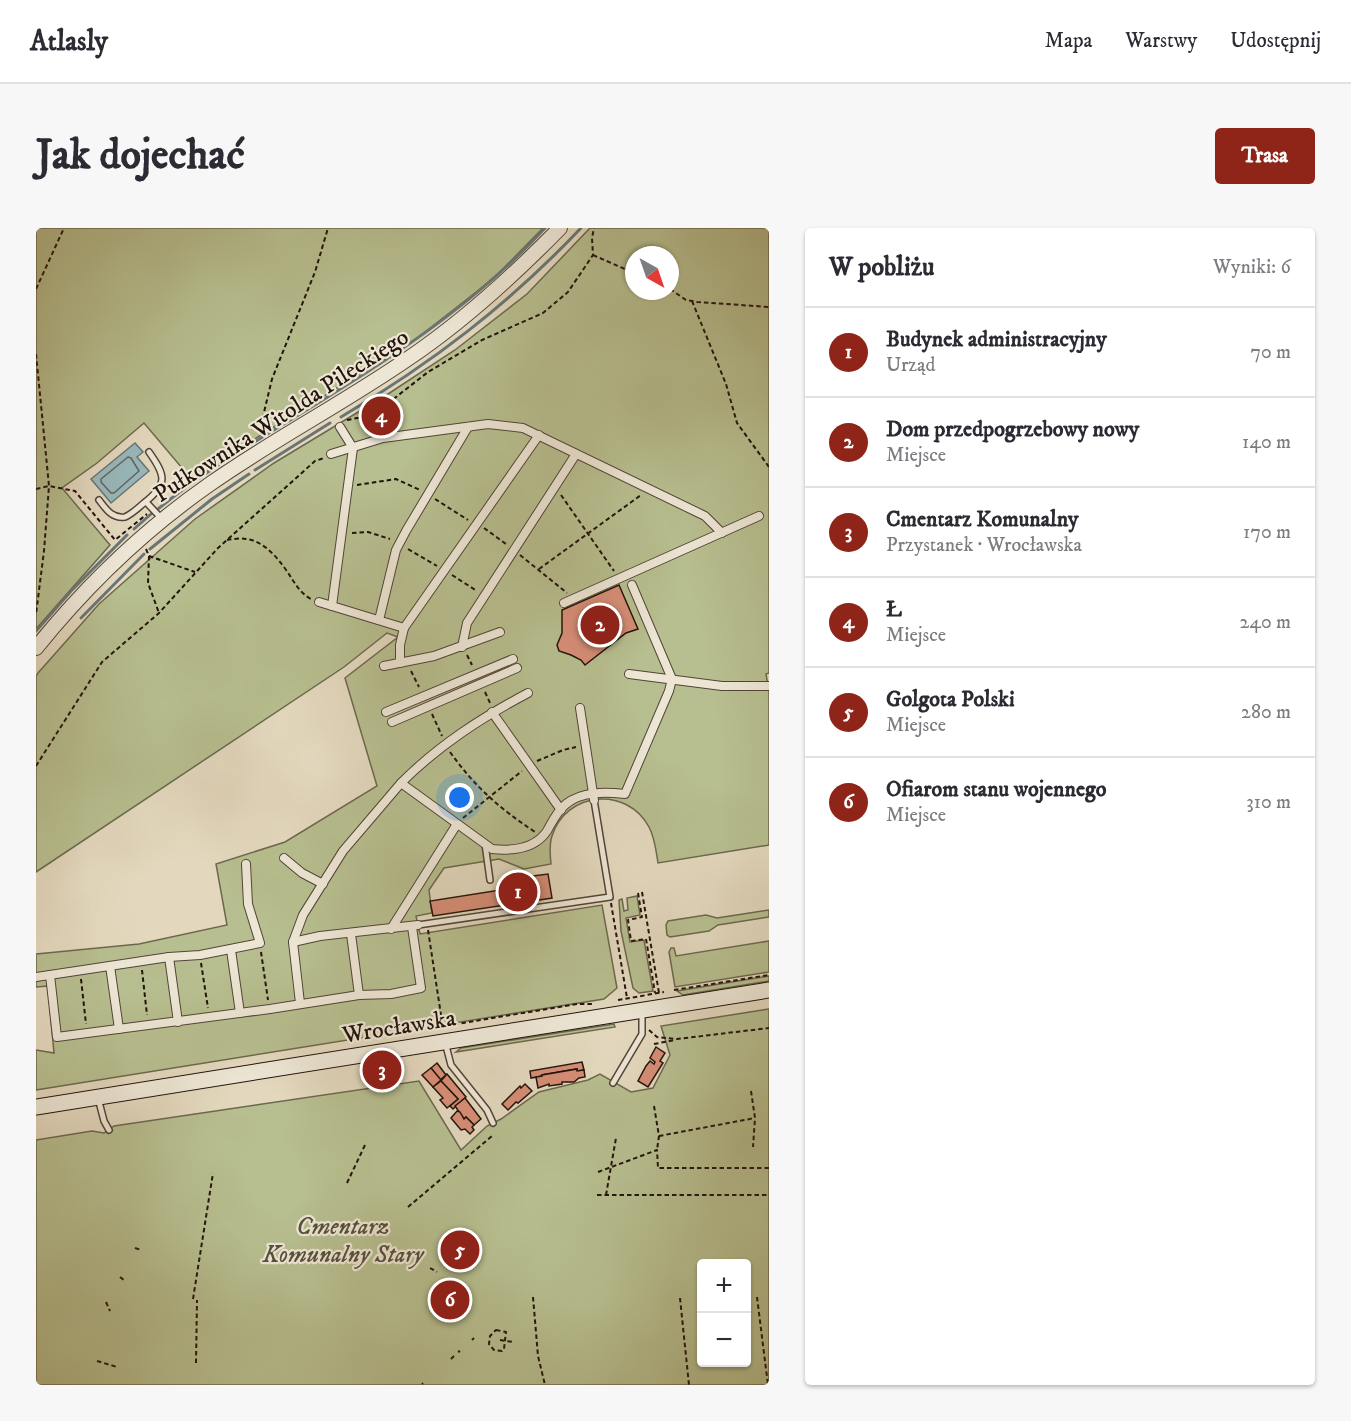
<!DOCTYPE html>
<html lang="pl">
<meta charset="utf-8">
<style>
:root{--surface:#fff;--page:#f7f7f7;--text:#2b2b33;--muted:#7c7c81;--line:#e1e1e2;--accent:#8f2418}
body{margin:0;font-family:"IM FELL DW Pica",serif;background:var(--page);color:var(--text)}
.controls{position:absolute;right:18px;bottom:18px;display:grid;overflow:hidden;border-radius:6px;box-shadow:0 2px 4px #0004}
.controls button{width:54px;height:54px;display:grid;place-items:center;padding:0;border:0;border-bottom:2px solid var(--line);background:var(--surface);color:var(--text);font:30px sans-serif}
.compass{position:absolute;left:589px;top:18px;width:54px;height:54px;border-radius:50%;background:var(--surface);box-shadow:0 2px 4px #0004;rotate:140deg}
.you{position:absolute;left:424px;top:570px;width:21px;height:21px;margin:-15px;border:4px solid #fff;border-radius:50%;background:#1a73e8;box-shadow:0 0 0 9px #1a73e833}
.badge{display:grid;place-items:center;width:39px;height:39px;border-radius:50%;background:var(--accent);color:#fff;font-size:20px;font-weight:700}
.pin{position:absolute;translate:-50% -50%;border:3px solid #fff;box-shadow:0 2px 6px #0006}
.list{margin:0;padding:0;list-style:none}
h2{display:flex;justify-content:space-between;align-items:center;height:78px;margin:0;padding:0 24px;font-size:26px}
h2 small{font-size:20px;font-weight:400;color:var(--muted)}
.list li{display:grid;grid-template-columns:39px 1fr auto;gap:18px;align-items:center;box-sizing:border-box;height:90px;padding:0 24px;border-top:2px solid var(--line)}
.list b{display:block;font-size:22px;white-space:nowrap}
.list p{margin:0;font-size:20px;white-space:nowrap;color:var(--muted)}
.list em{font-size:20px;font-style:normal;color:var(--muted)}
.map{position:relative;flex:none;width:733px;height:1157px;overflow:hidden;border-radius:6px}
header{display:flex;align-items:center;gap:36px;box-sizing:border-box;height:84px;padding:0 30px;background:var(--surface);border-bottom:2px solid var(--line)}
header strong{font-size:28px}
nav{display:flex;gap:33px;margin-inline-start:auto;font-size:21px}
.intro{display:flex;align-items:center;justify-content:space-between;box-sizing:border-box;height:144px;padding:0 36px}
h1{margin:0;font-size:42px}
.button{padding:15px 27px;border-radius:6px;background:var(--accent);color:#fff;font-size:21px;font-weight:700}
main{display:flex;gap:36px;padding:0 36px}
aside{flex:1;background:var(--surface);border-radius:6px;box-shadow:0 2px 4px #0004}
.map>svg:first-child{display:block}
.green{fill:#b7be8f;stroke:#6c684e;stroke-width:1.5;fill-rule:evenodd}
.water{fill:#99b8bb;stroke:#697675;stroke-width:1.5}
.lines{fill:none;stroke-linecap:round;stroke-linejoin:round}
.shore{stroke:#5e6664;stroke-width:1.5}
.stream{stroke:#697675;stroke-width:3}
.building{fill:#d78e77;stroke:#22130c;stroke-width:1.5}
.service-casing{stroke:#524438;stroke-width:8}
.pedestrian-casing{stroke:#524438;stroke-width:10}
.tertiary-casing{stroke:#524438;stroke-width:16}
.secondary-casing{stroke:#22130c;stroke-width:17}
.path{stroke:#22130c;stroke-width:2;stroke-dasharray:4.5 3;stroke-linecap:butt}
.service{stroke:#ede6d5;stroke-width:5}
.pedestrian{stroke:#ede6d5;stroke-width:8}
.tertiary{stroke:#ede6d5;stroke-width:14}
.secondary{stroke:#ede6d5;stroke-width:15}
.labels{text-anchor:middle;stroke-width:4.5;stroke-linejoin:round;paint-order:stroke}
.street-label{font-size:24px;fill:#22130c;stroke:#ede6d5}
.park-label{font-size:24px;font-style:italic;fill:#564f3a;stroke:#ede6d5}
</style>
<header>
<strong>Atlasly</strong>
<nav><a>Mapa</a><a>Warstwy</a><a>Udostępnij</a></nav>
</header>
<div class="intro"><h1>Jak dojechać</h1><a class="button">Trasa</a></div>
<main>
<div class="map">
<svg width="733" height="1157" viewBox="0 0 733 1157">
<rect width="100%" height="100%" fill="#e3d8be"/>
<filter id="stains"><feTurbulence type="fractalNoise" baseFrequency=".00333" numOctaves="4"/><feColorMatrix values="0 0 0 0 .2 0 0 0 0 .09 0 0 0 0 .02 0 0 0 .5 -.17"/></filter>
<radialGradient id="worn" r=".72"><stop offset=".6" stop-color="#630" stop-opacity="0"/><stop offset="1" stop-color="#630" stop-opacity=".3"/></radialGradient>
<g class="green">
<path d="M0,0h507l-49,50 -78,61 -158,98 -65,44 -49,-58 -47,40 -35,25 48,57 -74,84z"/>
<path d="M554,0h179v445l-3,1 3,17v154l-111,18c-2,-12 -3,-25 -9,-36 -22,-41 -83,-36 -97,9 -3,9 -2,19 -1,28l-27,5 -25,-10 -55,9 -15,22 3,23 -16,3 4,18 182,-29 15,83 -13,11 -568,91v-40l18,3 -6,-67 -12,1v-33l103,-10 88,-19 -11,-61 69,-22 92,-56 -32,-108 53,-41 -11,-4 -43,34 -308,205v-196l2,-3 61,-69 96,-85 79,-56 114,-69 67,-44 72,-56zM598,27h36v36h-36z"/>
<path d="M601,668l3,19 -14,3 4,24 14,-2 9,51 -14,2 -6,-5 -12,-57 -2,-31 3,-1 2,12 4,-1 -1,-12z"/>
<path d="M733,682v7l-51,8 -9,6 -39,6 -3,-2 -1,-10 2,-4 38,-6 11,3z"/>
<path d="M733,713v31l-94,15 -6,-35 2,-4h3l2,8z"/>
<path d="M733,748v5l-86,14 -6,-4z"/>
<path d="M733,781v376h-733v-245l56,-9 12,2 10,-7 305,-45 42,69 26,-24 14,-7 38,-27 49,-12 12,-6 31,18 22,-4 17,-33 -9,-29zM666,1036h44v98h-44z"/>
<path d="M578,796l1,3 -159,25 5,-4z"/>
</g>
<path class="water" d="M99,215l8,9 -6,5 12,14 -38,32 -20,-24z"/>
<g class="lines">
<path class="shore" d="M92,229l3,1 8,13 -25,22h-3l-10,-11v-3z"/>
<g class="stream">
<path d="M305,189c91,-54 167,-112 240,-189"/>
<path d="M219,242l75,-47"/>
<path d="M122,281c56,-46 118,-79 179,-118 76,-47 147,-97 208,-163"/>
<path d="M98,301l17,-15"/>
<path d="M114,321l62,-50 37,-25"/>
<path d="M45,390l63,-64"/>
<path d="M0,403l35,-40 56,-56"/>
</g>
</g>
<g class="building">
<path d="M583,357l19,44 -12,4 -41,32 -4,-5 -10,-5 -12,-4 -2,-6 5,-12v-23z"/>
<path d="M512,646l4,24 -119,18 -3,-15 90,-14 -2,-9z"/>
<path d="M620,819l9,6 -5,8 3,2 -15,24 -10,-6 8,-15 4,-5 4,3 1,-2 -5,-4z"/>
<path d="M546,834l2,8 -7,1v-2l-35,6v1l-11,2 -1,-7z"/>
<path d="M401,835l9,12 -6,5 -9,-12z"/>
<path d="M395,840l10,12 -8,7 -11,-12z"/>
<path d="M541,841v2l7,-1 1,7 -6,1 -5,4h-12v2l-13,2v-2l-11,4 -2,-11 6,-1v-1z"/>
<path d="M411,846l19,23 -13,12 -3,-3 8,-7 -17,-18z"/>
<path d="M405,853l17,18 -11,9 -7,-8 3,-2 -10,-11z"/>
<path d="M489,856l7,7 -14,12 -2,-1 -8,8 -6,-6 18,-18 1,2z"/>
<path d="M429,870l16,21 -7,6 -8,-8 -2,2 -9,-13z"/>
<path d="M421,883l3,1 4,7 2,-2 8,8 -2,2 2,3 -4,4 -5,-5 -4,1 -10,-12z"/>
</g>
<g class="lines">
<defs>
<g id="service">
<path d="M63,272c7,9 13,19 26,17 7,-3 13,-9 19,-14 24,-19 22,-27 5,-51"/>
<path d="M110,274l15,16"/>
<path d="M449,616l5,36"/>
<path d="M382,697l192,-28 -16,-97"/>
<path d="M409,814l6,23 36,45 6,13"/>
<path d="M577,855l29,-49v-23"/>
<path d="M62,870l6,23 5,9"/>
</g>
<g id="pedestrian">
<path d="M295,226l52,-16 105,-14 35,4 182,88 17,17"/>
<path d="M283,374l85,26 -4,17v18"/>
<path d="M528,375l195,-87"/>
<path d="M296,378l21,-158 -13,-21"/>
<path d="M343,392l17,-70 10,-19 62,-104"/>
<path d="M368,400l135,-193"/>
<path d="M426,419l5,-24 109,-169"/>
<path d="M348,438l50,-10 66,-24"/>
<path d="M593,446l93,12h46"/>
<path d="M492,465c-47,25 -89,52 -127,90l91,66c19,2 43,0 55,-18 5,-9 10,-20 19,-27 16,-13 40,-12 59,-10l44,-103 3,-12 -40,-94"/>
<path d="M544,480l14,92"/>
<path d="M350,484l127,-53"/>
<path d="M456,484l69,98"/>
<path d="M356,494l125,-54"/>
<path d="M248,630l18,15 21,11"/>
<path d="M355,701l66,-105"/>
<path d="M315,706l8,61"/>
<path d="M257,714l27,-6 98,-11"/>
<path d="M195,722l9,63"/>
<path d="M133,729l9,65"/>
<path d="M74,738l9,63"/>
<path d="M14,747l7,62 213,-28 89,-14 32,-1 30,-6 -9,-61"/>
<path d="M0,749l133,-20 31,-2 60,-12 -12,-39 -2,-40"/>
<path d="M264,775l-7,-61 10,-27 40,-64 58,-68"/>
</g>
<path id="tertiary" d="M0,420c50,-62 108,-118 174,-164 64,-45 134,-81 199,-126 56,-38 104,-82 151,-130"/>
<path id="secondary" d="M0,879l733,-117"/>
</defs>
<use href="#service" class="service-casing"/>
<use href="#pedestrian" class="pedestrian-casing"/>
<use href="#tertiary" class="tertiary-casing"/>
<use href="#secondary" class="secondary-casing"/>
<g class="path">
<path d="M557,27l41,18"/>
<path d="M0,61l28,-61"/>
<path d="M634,61l16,11 11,2 72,5"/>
<path d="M656,73l34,83 11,39 32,44"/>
<path d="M0,126l13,132 -5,65 -8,63"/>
<path d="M311,192l26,-5 55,-43 54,-32 61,-27 25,-21 25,-37 -1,-17 2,-10"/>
<path d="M223,205l13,-54 43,-107 13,-44"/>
<path d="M321,257l39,-6 24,11"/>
<path d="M0,261l13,-3 26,5 40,49 32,-26"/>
<path d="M525,267l53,76"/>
<path d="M399,271l33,21"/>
<path d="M448,300l22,16"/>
<path d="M316,305l16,-1 22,7"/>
<path d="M191,312c6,-1 13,-2 19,-1 20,2 36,24 46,40 6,9 10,15 19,20"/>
<path d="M110,321l3,7 -1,27 11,30"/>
<path d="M372,321l29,17"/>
<path d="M484,327l47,38"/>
<path d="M113,328l46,16"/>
<path d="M503,341l102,-74"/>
<path d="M416,347l25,16"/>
<path d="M431,427l5,10"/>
<path d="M375,443l8,16"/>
<path d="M449,464l5,11"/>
<path d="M396,486l10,22"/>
<path d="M414,524c25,35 49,56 85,80"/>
<path d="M501,533l26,-11 13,-3"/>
<path d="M0,538l66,-104 57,-49 59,-65 97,-87 9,-3"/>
<path d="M427,590l59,-47"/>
<path d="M606,664l17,101"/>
<path d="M602,665l4,24 -14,3 3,21 15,-2 9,54"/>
<path d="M575,675l16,95"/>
<path d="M392,702l15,98"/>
<path d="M225,724l7,48"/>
<path d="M165,735l7,45"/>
<path d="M106,742l5,45"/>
<path d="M45,751l5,45"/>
<path d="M638,762l95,-15"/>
<path d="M582,772l46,-8"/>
<path d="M411,799l10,-3 120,-20h15"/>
<path d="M613,802l8,7 20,2 92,-11"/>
<path d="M618,816l21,-4"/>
<path d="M715,863l4,27 -2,29"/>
<path d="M618,878l5,30 -2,14"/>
<path d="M623,908l96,-18"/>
<path d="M562,944l59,-22 1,18h111"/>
<path d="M311,955l18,-38"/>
<path d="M561,967h172"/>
<path d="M570,967l10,-57"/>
<path d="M372,979l84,-71"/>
<path d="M99,1020l6,2"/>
<path d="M394,1040l7,4"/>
<path d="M84,1049l5,4"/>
<path d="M497,1069l5,59 7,29"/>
<path d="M721,1069l11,88"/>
<path d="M644,1070l9,87"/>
<path d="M157,1071l20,-126"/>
<path d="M70,1074l4,9"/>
<path d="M460,1102l10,2 -2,17 -2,2 -8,-1 -5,-6 1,-8z"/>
<path d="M436,1112l2,-2"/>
<path d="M464,1112l13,2"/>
<path d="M422,1124l2,-1"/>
<path d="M415,1131l3,-3"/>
<path d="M61,1133l20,6"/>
<path d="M160,1135l1,-63"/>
<path d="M386,1156l1,-1"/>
</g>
<use href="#service" class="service"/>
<use href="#pedestrian" class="pedestrian"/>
<use href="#tertiary" class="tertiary"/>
<use href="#secondary" class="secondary"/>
</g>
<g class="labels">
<g class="street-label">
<text transform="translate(245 187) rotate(-33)" y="8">Pułkownika Witolda Pileckiego</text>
<text transform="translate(363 798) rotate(-9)" y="8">Wrocławska</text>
</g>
<g class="park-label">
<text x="307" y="1006">Cmentarz<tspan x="307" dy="28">Komunalny Stary</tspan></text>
</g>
</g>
<rect width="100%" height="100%" filter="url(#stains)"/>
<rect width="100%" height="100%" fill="url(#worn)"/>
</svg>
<div class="controls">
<button>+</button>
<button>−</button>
</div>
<svg class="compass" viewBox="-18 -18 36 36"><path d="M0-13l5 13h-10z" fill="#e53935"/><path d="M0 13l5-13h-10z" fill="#7c7c81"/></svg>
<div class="you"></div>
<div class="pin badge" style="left:482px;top:664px">1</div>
<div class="pin badge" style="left:564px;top:397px">2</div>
<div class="pin badge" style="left:346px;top:842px">3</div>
<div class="pin badge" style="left:345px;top:188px">4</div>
<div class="pin badge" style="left:424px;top:1022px">5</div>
<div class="pin badge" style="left:414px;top:1072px">6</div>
</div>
<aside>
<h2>W pobliżu<small>Wyniki: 6</small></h2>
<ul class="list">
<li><span class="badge">1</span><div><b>Budynek administracyjny</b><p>Urząd</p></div><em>70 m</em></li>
<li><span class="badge">2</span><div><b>Dom przedpogrzebowy nowy</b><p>Miejsce</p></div><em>140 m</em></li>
<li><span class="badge">3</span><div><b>Cmentarz Komunalny</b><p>Przystanek · Wrocławska</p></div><em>170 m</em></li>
<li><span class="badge">4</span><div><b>Ł</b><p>Miejsce</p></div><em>240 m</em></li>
<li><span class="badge">5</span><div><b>Golgota Polski</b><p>Miejsce</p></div><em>280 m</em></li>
<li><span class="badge">6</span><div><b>Ofiarom stanu wojennego</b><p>Miejsce</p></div><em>310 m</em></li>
</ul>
</aside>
</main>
